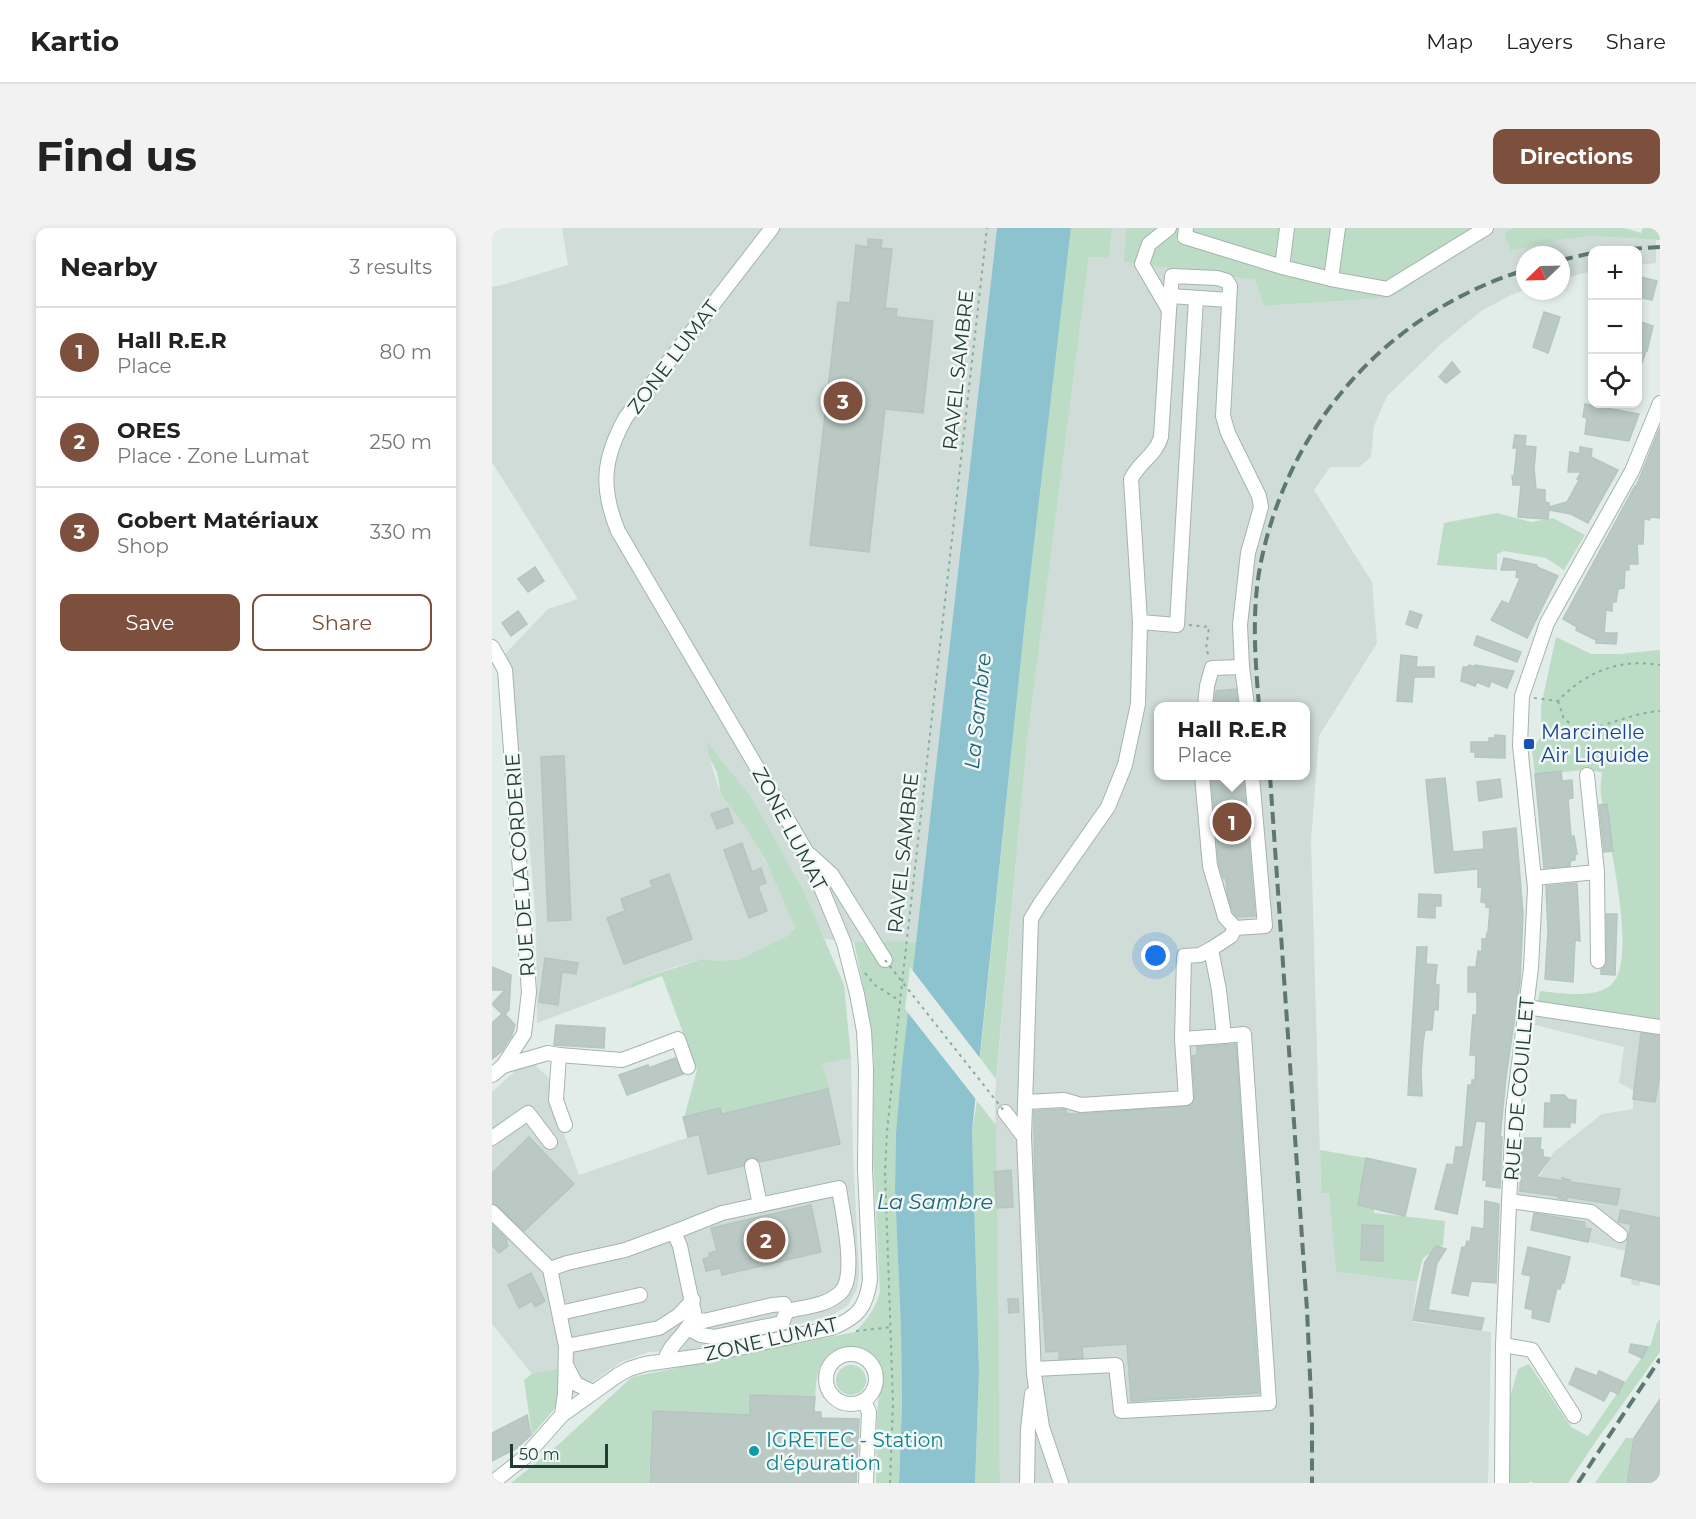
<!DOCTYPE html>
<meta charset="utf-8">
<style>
:root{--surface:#fff;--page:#f2f2f2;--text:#222;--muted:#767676;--line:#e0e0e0;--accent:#7d4f3d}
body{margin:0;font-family:Montserrat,sans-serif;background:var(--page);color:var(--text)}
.controls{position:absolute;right:18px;top:18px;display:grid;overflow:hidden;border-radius:12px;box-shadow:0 3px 9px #0003}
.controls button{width:54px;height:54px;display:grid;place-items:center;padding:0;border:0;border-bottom:2px solid var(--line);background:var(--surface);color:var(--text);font:30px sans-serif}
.compass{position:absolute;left:1024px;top:18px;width:54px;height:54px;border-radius:50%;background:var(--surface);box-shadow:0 3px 9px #0003;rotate:247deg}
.scale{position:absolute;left:18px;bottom:15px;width:98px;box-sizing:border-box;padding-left:6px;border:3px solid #233c36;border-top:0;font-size:16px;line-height:21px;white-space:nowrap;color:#233c36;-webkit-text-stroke:4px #f2f8f6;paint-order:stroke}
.you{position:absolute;left:664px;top:728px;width:21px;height:21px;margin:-15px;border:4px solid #fff;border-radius:50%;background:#1a73e8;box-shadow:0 0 0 9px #1a73e833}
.badge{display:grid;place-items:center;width:39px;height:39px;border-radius:50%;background:var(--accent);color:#fff;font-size:20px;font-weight:700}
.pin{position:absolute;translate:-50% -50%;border:3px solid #fff;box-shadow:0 2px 6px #0006}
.popup{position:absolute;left:662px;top:474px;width:156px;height:78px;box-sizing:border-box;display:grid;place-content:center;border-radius:12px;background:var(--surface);filter:drop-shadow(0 2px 4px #0005);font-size:20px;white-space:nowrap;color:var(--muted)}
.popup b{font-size:22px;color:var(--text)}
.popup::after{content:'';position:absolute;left:50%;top:100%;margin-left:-12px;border:12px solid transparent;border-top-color:var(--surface)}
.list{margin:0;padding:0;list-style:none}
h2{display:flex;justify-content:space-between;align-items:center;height:78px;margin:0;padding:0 24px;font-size:26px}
h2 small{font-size:20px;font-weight:400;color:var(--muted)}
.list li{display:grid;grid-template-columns:39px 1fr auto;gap:18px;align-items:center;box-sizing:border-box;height:90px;padding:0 24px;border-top:2px solid var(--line)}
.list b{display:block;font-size:22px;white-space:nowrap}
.list p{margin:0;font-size:20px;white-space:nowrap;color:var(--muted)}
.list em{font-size:20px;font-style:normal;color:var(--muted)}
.actions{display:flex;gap:12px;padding:18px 24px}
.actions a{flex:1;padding:14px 0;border:2px solid var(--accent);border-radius:12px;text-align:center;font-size:21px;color:var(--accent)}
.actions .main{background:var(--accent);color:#fff}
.icon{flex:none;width:33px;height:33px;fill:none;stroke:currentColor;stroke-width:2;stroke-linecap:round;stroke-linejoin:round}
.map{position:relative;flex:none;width:1168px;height:1255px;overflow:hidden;border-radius:12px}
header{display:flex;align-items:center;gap:36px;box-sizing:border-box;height:84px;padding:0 30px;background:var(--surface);border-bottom:2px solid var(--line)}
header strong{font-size:28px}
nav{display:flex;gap:33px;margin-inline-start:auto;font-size:21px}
.intro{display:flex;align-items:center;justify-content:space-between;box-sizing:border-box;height:144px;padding:0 36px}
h1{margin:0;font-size:42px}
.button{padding:15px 27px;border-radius:12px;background:var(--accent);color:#fff;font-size:21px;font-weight:700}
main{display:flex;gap:36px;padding:0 36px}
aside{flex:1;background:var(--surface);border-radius:12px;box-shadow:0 3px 9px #0003}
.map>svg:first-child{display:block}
.built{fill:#d0dcd7;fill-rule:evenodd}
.green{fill:#bcdcc5}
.water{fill:#8cc3cf}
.pier{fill:#e2ece8}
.building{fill:#bac9c4;stroke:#b5c5bf;stroke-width:1.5}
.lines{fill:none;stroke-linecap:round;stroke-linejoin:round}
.minor-casing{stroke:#a5b4af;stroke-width:16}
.path{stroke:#84aea2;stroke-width:2;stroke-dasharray:3 4.5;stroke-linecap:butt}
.minor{stroke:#fff;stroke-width:14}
.rail{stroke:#5d7871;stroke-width:4;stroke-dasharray:12 6;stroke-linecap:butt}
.path-bridge{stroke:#84aea2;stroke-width:2;stroke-dasharray:3 4.5;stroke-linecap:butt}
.transit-dot{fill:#1a4fb4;stroke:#f2f8f6;stroke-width:2}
.culture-dot{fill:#0f9aa8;stroke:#f2f8f6;stroke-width:2}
.labels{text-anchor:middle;stroke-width:5;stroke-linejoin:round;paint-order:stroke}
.street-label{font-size:20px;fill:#233c36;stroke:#f2f8f6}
.transit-label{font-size:20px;fill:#164399;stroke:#f2f8f6;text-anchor:start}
.culture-label{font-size:20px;fill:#0d838f;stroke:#f2f8f6;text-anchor:start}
.water-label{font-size:21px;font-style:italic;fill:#1f6576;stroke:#f2f8f6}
</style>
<header>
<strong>Kartio</strong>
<nav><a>Map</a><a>Layers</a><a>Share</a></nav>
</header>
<div class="intro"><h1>Find us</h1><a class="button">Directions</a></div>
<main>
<aside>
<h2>Nearby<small>3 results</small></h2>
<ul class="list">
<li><span class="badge">1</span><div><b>Hall R.E.R</b><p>Place</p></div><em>80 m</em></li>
<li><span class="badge">2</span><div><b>ORES</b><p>Place · Zone Lumat</p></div><em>250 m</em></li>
<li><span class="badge">3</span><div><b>Gobert Matériaux</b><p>Shop</p></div><em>330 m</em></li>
</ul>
<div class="actions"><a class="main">Save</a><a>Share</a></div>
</aside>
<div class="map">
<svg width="1168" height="1255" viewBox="0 0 1168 1255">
<rect width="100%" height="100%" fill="#e2ece8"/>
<g class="built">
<path d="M70,0h435l-81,715 -17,-2 -49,1 -25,-3 -72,-139 -44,-43 12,38 20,26 30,50 24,55 -8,10 -48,25h-21l-16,-2 -25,7 -42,15 -8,8 -90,34 -1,-103 -11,-129 -21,-136 44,-46 30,-10 -86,-137v-176h7l69,-21z"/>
<path d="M620,0h14l-1,34 130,18 9,26 122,-8 12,-4 96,-66h18l-8,6 7,17 45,-10 32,-5 68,4v23l-18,2v-15h-46v21l-31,8v-24h-36v35l-14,5 -30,16 -41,34 -53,51 -13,30 -3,31 -12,10h-29l-16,23 58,92 5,61 -58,93 -8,104 10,353 8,-1 7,80 81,10 -5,40 79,10 -3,151h-488l-5,-388 32,-353 62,-485 20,1zM666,478h147v70h-147z"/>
<path d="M1045,778l123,22v257l-19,-5 -2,6 -8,-2 1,-6 -11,-2 5,-25 -45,-11 5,-19 -32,-5 -38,-10 4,-31 19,2 15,-25 48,-38 31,-5v-19l-14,-7 5,-36 -89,-22z"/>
<path d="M359,830l2,95 6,120 -2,16 -9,16 -17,11 -142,34 -40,2 -28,10 -65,45 3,-39 -27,6 -40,-50v-232l23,-21 19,-7 15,14 1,26 7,20 3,-1 19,52 110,-38 -5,-19 39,-9 1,5 106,-25 -7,-25z"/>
</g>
<g class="green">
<path d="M579,0h41l-3,30 -20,-1 -62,485 -31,337 -16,-21 45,-437z"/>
<path d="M634,0h368l-96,66 -12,4 -122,8 -9,-26 -131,-18z"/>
<path d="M1020,0h112l17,5 2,-5h17v12l-72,-4 -32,5 -45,10 -7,-17z"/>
<path d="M1005,285l34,9 22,-4 32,17 -21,35 -18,-12 -42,-7 -7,3v16l-60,-5 7,-42z"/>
<path d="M1064,409l35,17h29l40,-4v378l-123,-22 3,-15c21,2 54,8 71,-6 29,-25 -5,-154 -10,-190 -1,-7 0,-15 1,-23l-19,-2 -48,5 -3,-26 9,-12v-31z"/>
<path d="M215,514l46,58 53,96 38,89 7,73 -28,6 7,25 -106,25 -1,-5 -39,9 13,-48 -35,-94 -35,13 8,-8 67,-22 16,2 21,-1 48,-24 8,-9 -28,-64 -26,-42 -20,-26 -4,-23 -8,-15z"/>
<path d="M407,713l17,2 -20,191 -1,55 6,141 1,73 -3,80h-23c1,-26 0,-52 2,-79 0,-10 6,-20 3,-31 -7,-21 -39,-35 -55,-15 -11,13 -10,28 -11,44l-64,-3 -2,20 -97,-4 -3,68h-138l47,-38 74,-68 223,-45c13,-13 20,-23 25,-40l-7,-137 1,-99 -9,-62 -11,-52z"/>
<path d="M485,873l19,24 4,358h-25l4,-111 -7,-241z"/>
<path d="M828,922l46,8 -8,47 16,4v4l71,8 -2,24 -20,13 -6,24 -81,-10 -7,-79h-8z"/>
<path d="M1168,1091v33l-64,89 -28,42h-35l-2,-2 -2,2h-21l1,-82 9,-32 11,-5 42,63 17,9 63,-92 6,-21z"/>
<circle cx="359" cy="1152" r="15"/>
<path d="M67,1140l-3,39 -24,28 -8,-55 8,-6z"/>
<path d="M1134,1210h8l-8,45h-31z"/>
</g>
<path class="water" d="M505,0h74l-46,393 -53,510 7,241 -4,111h-76l3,-80 -1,-73 -6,-141 1,-56 6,-67z"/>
<path class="pier" d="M418,739l73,95 -5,40 -73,-93z"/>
<g class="building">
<path d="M376,11l14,1 -1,8 11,1 -7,59 12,1 -1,8 37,4 -10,92 -38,-4 -16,143 -59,-7 28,-243 12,1 6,-58 12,2z"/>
<path d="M1149,49l16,4 -5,19 -14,-3v-15l1,1z"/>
<path d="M1052,84l16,5 -12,36 -15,-6z"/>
<path d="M1146,93l15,5 -6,25h-1l-6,18 -2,-1z"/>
<path d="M960,134l8,10 -14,11 -7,-6z"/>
<path d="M1093,176l54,10 -10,27 -44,-7 2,-16 -4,-1z"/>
<path d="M1168,199v91l-9,-1 -2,3 -5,-2 -1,26h-6l1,20h-9v6h-4l-1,18 -6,1 -2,13h-4v9l-6,-1 -2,23h13l-1,11 -20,-1v-3l-20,-10 1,-3 -14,-8 72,-133 1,1z"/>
<path d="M1023,207l11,1 -1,10 11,1 -2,22 2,20 9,1v12l4,1v4l18,-5 12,-22 -2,-1 4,-7h-13l2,-20 10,2v-7l12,2 -1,8 27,13 -30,53 -17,-9 -22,-4 -1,9 -30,-2 3,-32h-8l-1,-9h2l3,-28h-4z"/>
<path d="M1012,330l33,7v2l21,9 -31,62 -36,-18 11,-19 7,3 11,-26 -4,-1 1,-7h-16z"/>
<path d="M43,339l9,14 -16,11 -10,-13z"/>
<path d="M26,383l9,13 -16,12 -9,-13z"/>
<path d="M918,383l12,4 -5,13 -11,-4z"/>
<path d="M985,408l44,16 -4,10 -43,-17z"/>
<path d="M909,427l16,2 -1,10h18v10h-20l-2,25 -15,-1z"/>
<path d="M977,437l6,2v-2l39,6 -7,17 -16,-7 -2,6 -12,-5 -2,4 -14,-5 2,-14h5z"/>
<path d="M744,461l2,17h-24l2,-15z"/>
<path d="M1003,507l10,1v22l-30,-1v-5h-4v-10h18v-4h6z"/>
<path d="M66,528h6l7,164 -23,1 -7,-164z"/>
<path d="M1069,543l1,10 10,-1 1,18 -5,1 3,37h3l3,18h-2v6l-5,1v5l-26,2 -9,-94z"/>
<path d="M725,548h26l12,140 -18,1 -4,-5 -6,-19 -1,-15h-3l-4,-14 -8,-87z"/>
<path d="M953,550l8,74 31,-3 -1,-17 33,-4 7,86 -3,68 -14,95 -6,60h2l-2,51 -14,-2 1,-5 -4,-1 3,-58 -10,-1 -19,93 -22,-5 12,-45 6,1 3,-18h7l5,-62h4v-5h3l1,-25h-6l3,-40h4v-23h-9v-25h8l2,-16 4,1v-13h4l1,-6h1l2,-25 -4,-1v-4l-5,-1 1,-15h-4v-18l-43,4 -9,-93z"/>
<path d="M1008,551l2,18 -23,4 -2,-19z"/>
<path d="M1115,576l6,47 -9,1 -5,-47z"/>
<path d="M236,580l5,15 -16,6 -6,-15z"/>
<path d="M250,615l10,29 9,-4 5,15 -8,3 9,25 -18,7 -25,-68z"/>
<path d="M177,646l23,65 -68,25 -17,-46 18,-7 -4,-12 32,-12 -3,-6z"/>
<path d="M1085,655l3,58 -5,-1 -2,42 -28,-3 3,-47 -2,-46z"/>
<path d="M927,666l22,1v11h-6v12l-17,-1z"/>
<path d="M1114,686h11l-2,61 -14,-1v-5l4,-3 2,-5z"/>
<path d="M925,719h10l-1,17 11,1 -2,19 4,1 -1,25 -4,-1 -2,21h-7l-2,13 -2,29 1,24 -14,-1z"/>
<path d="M53,730l33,5 -2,11 -14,-2 -4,33 -19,-3z"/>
<path d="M0,739l19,8 -2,35 -4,4 10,11 -3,10 -10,16 -10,8v-36l10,-9 -10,-10 13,-14h-13z"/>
<path d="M64,797l49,3 -1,20 -50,-3z"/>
<path d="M1149,805l19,3v39l-5,27 -22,-3z"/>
<path d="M744,816l23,349 -128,8 -4,-57 -45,3 1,11 -24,1v-8l-13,1 -11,-157 -1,-84 29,-2 3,1 1,4h15l110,-9 3,-8 -3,-41 5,-1v-8z"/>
<path d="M183,830l8,16 -56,21 -8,-20 29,-10 1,3z"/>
<path d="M336,861l12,55 -80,18 -5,-4 -5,-1 -4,3 -3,6 -35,8 -9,-40 -11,3 -5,-20 37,-9 2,6z"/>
<path d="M1059,867h13l5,5h7l-1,23 -5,-1v5h-26l1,-24h6z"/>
<path d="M37,909l45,47 -50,47 -26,-25 -6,-3v-30z"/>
<path d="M1030,910h19l-1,11 3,1v7l7,1 -14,19 26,4v-3l8,2v2l50,7 -3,16 -50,-8v3l-9,-2v-2l-38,-5z"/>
<path d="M874,930l50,11 -11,47 -47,-11z"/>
<path d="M519,942l2,37 -16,1 -3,-36z"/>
<path d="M993,973l14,3 -3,79 -25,-2 -3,15 -16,-3 10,-46 3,1 2,-7 3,1 2,-15 12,2z"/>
<path d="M319,977l10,47 -99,23 -2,-7 -14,3 -3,-12 7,-2 -1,-4 8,-2 -6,-23z"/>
<path d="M1129,982l39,8v67l-39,-9 10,-52 -13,-2z"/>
<path d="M1042,985l51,9 -1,6 7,1 -3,13 -57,-12z"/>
<path d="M0,997l15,15 -1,1 2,5 -9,7 -7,-8z"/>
<path d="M870,997l21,1v35l-22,-1z"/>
<path d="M944,1018l10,3 -9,14 -9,47 56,8 -3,12 -68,-10 12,-58z"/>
<path d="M1036,1019l42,10 -6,26 -2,-1 -2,7 -3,-1 -8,34 -17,-4 1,-8 -8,-2 6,-32 -9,-2z"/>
<path d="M39,1045l14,28 -10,6 -3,-6 -13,7 -11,-23z"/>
<path d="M516,1071h10l1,13 -10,1z"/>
<path d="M1139,1116l17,3 -6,11 -13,-6z"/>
<path d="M1084,1140l21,8 2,-5 25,11 -6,12 -8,-4 -6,11 -35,-17z"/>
<path d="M258,1167l65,2 -1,15h7v6l38,1 -3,64h-206l3,-72 97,4z"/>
<path d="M1168,1171v84h-33l7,-45z"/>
<path d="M35,1187l4,20 -14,13 -25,13v-28z"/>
</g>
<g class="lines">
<defs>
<g id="minor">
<path d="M694,0l-1,9 97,30"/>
<path d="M795,0l-5,39 49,12"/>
<path d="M846,0l-7,51 56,10 99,-61"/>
<path d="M678,68l59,4"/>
<path d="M677,82l3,-34 45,2 10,3 3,5 -7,130 5,17 31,63 2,11 -13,46 -8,72 2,42 5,39"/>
<path d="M648,394l37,3 19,-327"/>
<path d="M0,419l13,23 24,322 -5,42 -21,32 -11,9"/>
<path d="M713,478l2,-20 5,-18 30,-1"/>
<path d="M1095,547l10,97 1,89"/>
<path d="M710,548l8,90 15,51 10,11"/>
<path d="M318,627l22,20 53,85"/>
<path d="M1042,650l63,-6"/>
<path d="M1034,779l134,20"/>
<path d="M690,811l2,-83 16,-1 11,-6"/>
<path d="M67,827l63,5 56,-21 10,28"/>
<path d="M11,838l45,-13 11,2 -3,45 9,25"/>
<path d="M533,874l39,-2 17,5 105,-7 -4,-59 42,-3 -5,-46 -8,-41 20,-13 4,-8 30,-2 -13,-150"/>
<path d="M513,884l19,25 10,237 8,53 19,56"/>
<path d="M532,909l7,-218 9,-15 68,-97 17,-42 13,-61 2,-82 -9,-143c8,-17 25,-24 30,-42l8,-127 -27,-46 7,-20 20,-16"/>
<path d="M0,910l36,-25 22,29"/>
<path d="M260,938l8,39"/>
<path d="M1017,973l82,11 29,23"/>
<path d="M0,984l58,57"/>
<path d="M182,1004l48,-19 117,-25c3,23 19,90 1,105 -14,13 -35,14 -53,18"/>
<path d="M68,1085l80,-18"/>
<path d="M201,1091l11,2 68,-16 12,-1 3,7"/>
<path d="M195,1100l14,7 13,2 68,-14 5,-12"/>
<path d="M1011,1117l29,5 42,66"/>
<path d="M74,1118l93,-18 20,-13 14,-15"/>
<circle cx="359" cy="1151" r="25"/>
<path d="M75,1139l9,17 17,8"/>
<path d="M542,1141l82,-4 5,46 148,-8 -25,-369 -20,2"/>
<path d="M372,1173l5,11 -3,71"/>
<path d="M70,1187l3,-22 1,-47 -16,-77 17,-6 58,-13 49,-18 6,14 14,66c-2,19 -24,30 -29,48"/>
<path d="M0,1255l33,-26 37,-42 56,-40 11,-6 16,-5 56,-8 131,-28c26,-11 34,-20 38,-48l-5,-112 1,-99 -2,-38 -7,-37 -13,-51 -38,-92 -188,-320c-18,-44 -15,-73 8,-114l146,-189"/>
<path d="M535,1255l1,-54 4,-35"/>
<path d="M1010,1255l1,-138 10,-234 18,-143 4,-80 -15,-143 2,-49 25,-73 85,-152 28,-68"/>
</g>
</defs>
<use href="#minor" class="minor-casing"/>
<g class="path">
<path d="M697,397l20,2 -3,22 3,7"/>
<path d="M1042,470l24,3c27,-29 62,-43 102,-36"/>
<path d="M1066,473l6,18 16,12c28,-5 52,-18 80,-20"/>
<path d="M373,745l10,12 25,16"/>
<path d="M364,1103l36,-4"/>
<path d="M398,1255l3,-80 -8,-232 2,-39 13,-131 87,-773"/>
</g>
<use href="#minor" class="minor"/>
<g class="rail">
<path d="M1120,22l48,-3"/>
<path d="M1069,32l31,-7"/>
<path d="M767,478c-4,-48 -8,-100 3,-149 30,-137 128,-245 263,-287"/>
<path d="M778,548l37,534 5,109v64"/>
<path d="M1086,1255l82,-124"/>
</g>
<path class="path-bridge" d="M393,732l120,152"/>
</g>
<rect class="transit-dot" x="1031" y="510" width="12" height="12" rx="3"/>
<circle class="culture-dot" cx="262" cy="1223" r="6"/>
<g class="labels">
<g class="street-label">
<text transform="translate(181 129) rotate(-53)" y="7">ZONE LUMAT</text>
<text transform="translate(466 142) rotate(-84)" y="7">RAVEL SAMBRE</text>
<text transform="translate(298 601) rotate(62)" y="7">ZONE LUMAT</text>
<text transform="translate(411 625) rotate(-84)" y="7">RAVEL SAMBRE</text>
<text transform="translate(28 637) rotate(-94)" y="7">RUE DE LA CORDERIE</text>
<text transform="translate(1027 861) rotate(-85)" y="7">RUE DE COUILLET</text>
<text transform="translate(279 1111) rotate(-13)" y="7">ZONE LUMAT</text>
</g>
<g class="transit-label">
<text x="1049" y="511">Marcinelle<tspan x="1049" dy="23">Air Liquide</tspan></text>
</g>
<g class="culture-label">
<text x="274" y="1219">IGRETEC - Station<tspan x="274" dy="23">d'épuration</tspan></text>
</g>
<g class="water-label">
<text transform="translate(486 483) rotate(-84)" y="7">La Sambre</text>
<text x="443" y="981">La Sambre</text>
</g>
</g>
</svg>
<div class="controls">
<button>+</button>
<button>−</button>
<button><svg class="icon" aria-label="locate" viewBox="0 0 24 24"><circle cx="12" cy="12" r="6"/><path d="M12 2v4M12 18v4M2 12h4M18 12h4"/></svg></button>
</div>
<svg class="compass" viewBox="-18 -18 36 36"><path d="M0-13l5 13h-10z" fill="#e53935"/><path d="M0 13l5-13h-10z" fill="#767676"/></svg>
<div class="scale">50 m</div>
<div class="you"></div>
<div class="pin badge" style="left:740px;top:594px">1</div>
<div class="popup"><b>Hall R.E.R</b>Place</div>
<div class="pin badge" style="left:274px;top:1012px">2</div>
<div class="pin badge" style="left:351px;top:173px">3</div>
</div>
</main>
